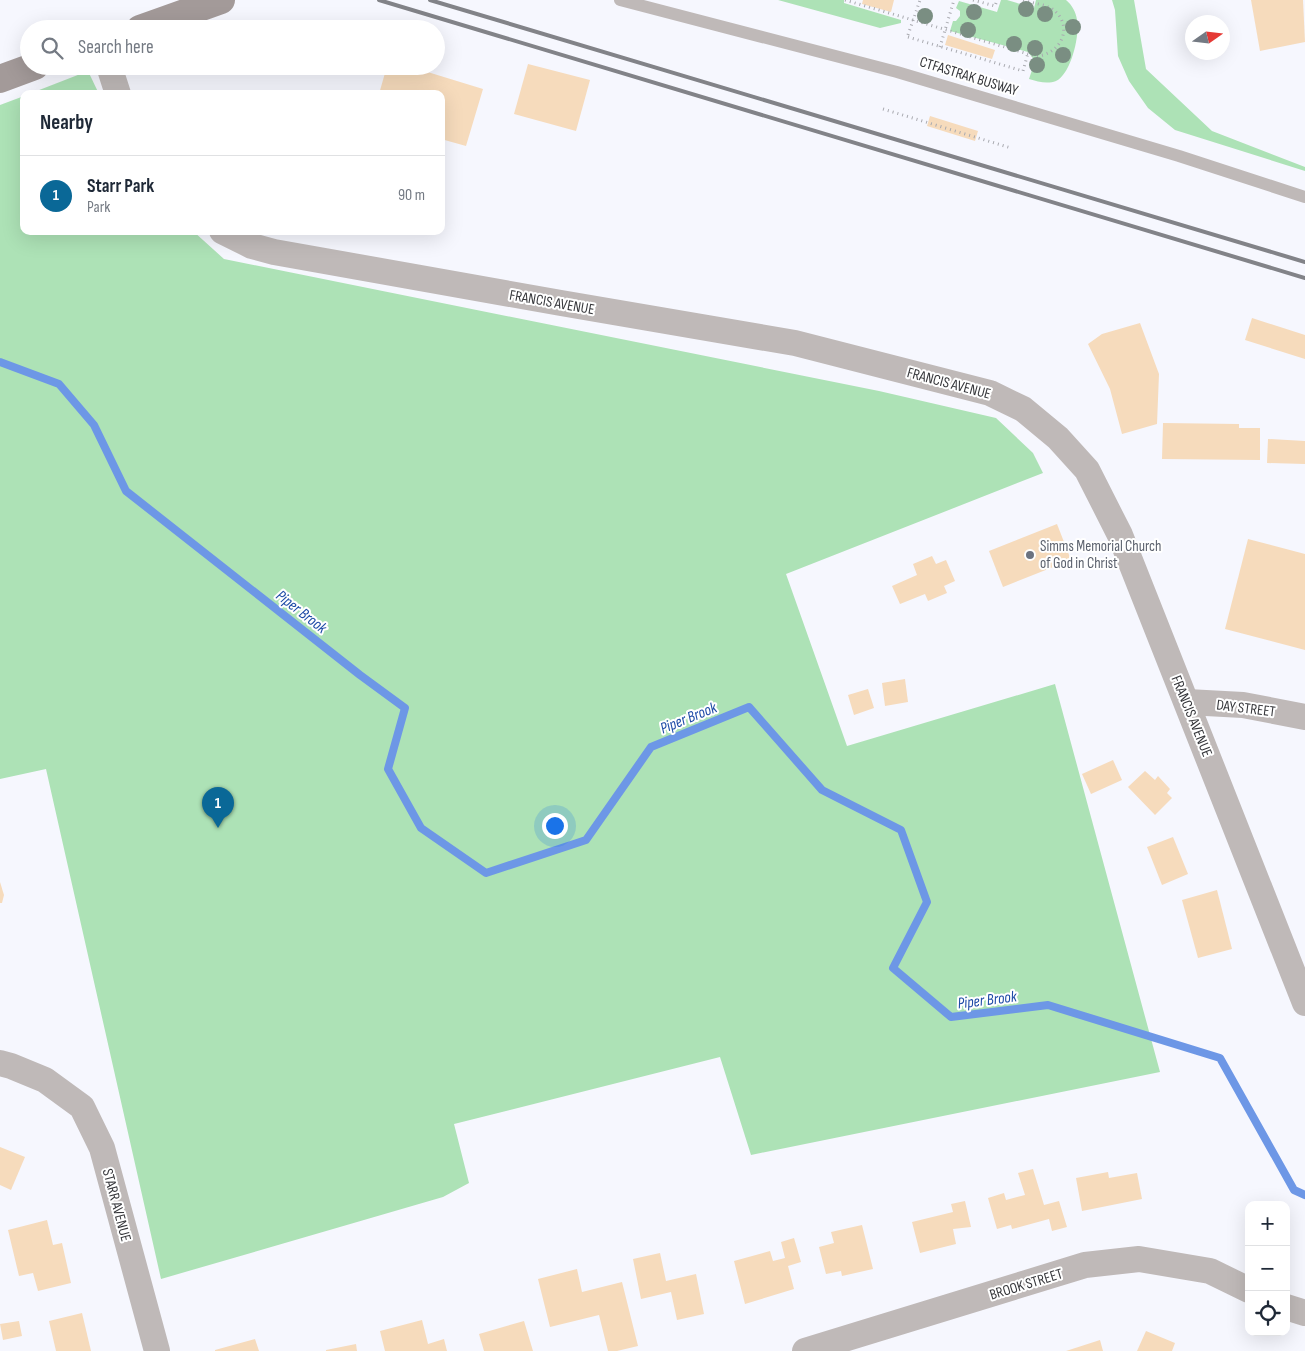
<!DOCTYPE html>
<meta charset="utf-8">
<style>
:root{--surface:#fff;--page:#f6f6f7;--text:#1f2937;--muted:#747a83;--line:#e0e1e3;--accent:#0a6897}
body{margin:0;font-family:"Sofia Sans Condensed",sans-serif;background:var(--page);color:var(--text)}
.controls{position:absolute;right:15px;bottom:15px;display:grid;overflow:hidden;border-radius:10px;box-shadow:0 5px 20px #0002}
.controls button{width:45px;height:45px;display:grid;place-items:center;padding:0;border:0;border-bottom:1px solid var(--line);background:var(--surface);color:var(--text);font:25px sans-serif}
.compass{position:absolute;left:1185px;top:15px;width:45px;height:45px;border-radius:50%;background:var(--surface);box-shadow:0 5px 20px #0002;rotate:76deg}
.you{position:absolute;left:554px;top:825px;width:18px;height:18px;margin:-12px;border:4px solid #fff;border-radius:50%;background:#1a73e8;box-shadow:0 0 0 8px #1a73e833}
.badge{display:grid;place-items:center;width:32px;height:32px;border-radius:50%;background:var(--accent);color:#fff;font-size:16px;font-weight:700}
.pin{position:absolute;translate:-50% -41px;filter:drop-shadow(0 1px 2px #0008)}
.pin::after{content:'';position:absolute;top:26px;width:18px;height:15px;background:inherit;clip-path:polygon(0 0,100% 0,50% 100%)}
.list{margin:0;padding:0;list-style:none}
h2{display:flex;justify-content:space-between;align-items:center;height:65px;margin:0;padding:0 20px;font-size:21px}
h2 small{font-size:16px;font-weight:400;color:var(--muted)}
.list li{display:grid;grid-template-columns:32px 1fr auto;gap:15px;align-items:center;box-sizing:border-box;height:80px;padding:0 20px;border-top:1px solid var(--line)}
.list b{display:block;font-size:19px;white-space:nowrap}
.list p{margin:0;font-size:16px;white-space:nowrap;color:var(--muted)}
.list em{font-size:16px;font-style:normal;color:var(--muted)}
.icon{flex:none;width:28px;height:28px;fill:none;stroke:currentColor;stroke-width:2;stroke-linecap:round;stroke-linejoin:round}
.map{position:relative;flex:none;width:1305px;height:1351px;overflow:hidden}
.search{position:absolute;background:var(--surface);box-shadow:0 5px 20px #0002;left:20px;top:20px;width:425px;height:55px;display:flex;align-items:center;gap:12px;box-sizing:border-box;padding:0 18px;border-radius:28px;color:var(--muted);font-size:19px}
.panel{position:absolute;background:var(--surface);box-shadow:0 5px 20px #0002;left:20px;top:90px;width:425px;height:145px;border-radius:10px}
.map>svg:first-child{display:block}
.green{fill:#ade2b6}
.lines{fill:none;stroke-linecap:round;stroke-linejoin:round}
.stream{stroke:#6d97e6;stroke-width:8}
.building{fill:#f6dbbc}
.path{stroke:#a9aab0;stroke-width:3;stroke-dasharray:1 4;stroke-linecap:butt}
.lane{stroke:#bfb9b8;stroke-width:12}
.street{stroke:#bfb9b8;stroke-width:26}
.secondary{stroke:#a39a99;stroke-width:28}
.rail{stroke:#828388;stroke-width:4}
.tree{fill:#7a8e82}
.worship-dot{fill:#6b7280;stroke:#fff;stroke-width:2}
.labels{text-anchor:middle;stroke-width:4;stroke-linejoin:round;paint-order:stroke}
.street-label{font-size:15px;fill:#36373b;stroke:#fff}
.worship-label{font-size:15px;fill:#5b616d;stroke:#fff;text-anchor:start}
.water-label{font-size:16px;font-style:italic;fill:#1e4ba7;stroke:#fff}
</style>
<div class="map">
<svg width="1305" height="1351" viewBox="0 0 1305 1351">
<rect width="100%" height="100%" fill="#f6f7fe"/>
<g class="green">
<path d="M778,0h66v3l57,17v3l-21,5z"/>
<path d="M1001,0h6l27,8 2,-8h30c6,5 10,12 11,20 3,15 -6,54 -21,61 -8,3 -18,1 -27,-2l6,-18 -7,-9 -78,-21 3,-10h3l4,-5v-5l-4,-3 3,-7 38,11z"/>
<path d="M1112,0h22l12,69 66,62 93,36v4l-130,-41 -27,-22 -19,-27 -11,-25 -3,-46z"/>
<path d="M88,71l11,23h-70z"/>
<path d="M24,96v135h169l31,28 655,132 117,27 37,35 10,20 -257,101 61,172 208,-62 105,388 -409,83 -31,-98 -266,67 15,59 -26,14 -282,82 -115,-510 -46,10v-674z"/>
</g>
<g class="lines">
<path class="stream" d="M0,362l59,22 35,41 32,66 234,184 45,33 -17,61 33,59 65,45 100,-33 65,-93 98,-40 73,83 79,40 26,72 -34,66 58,49 97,-12 172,53 74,132 11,5"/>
</g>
<g class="building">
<path d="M863,0h31l-3,12 -29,-8z"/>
<path d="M1251,0h52l2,42 -45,9z"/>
<path d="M948,35l47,15 -3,9 -47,-14z"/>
<path d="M528,64l62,16 -14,51 -62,-17z"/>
<path d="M387,66h21l75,23 -17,57 -25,-7v-45h-62z"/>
<path d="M930,116l48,15 -3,10 -48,-15z"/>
<path d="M1252,318l53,17v24l-60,-19z"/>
<path d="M1140,323l19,51 -2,50 -35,10 -12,-45 -22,-45 14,-10z"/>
<path d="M1163,423l76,1v4h21v32l-98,-1z"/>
<path d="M1268,439l37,2v23l-38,-1z"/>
<path d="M1057,524l14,36 -68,27 -14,-36z"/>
<path d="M1248,539l57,15v96l-80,-21z"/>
<path d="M932,556l4,8 10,-4 9,21 -11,5 3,7 -19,8 -3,-7 -25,10 -8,-18 25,-11 -4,-11z"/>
<path d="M905,679l3,23 -23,4 -3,-23z"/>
<path d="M868,689l6,19 -20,7 -6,-20z"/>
<path d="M1113,760l9,20 -31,14 -9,-20z"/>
<path d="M1145,771l10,9 3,-4 12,13 -3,4 5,5 -17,17 -27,-28z"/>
<path d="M1173,837l15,37 -26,11 -15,-38z"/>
<path d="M0,882l4,13 -2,8h-2z"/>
<path d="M1217,890l15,59 -34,9 -16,-58z"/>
<path d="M0,1147l25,10 -14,33 -11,-5z"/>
<path d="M1033,1169l11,36 15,-4 8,26 -15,4 -3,-12 -37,10 -1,-4 -14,4 -9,-31 16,-5 2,7 19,-5 -7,-22z"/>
<path d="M1108,1172l1,6 28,-5 5,26 -60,12 -6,-33z"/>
<path d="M965,1201l6,26 -18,2 3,15 -36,9 -8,-31 41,-10 -2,-8z"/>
<path d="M47,1220l6,25 9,-2 9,40 -33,8 -5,-18 -14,3 -11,-46z"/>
<path d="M862,1225l11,44 -31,7 -1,-5 -15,3 -7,-27 15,-4 -3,-11z"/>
<path d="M794,1238l7,24 -13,4 6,23 -49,15 -11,-43 36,-10 3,10 12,-3 -4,-16z"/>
<path d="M660,1253l6,28 30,-7 8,40 -27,6 -6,-28 -30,7 -8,-40z"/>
<path d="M577,1269l5,23 40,-10 16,64 -21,5h-9l-9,-36 -49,12 -12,-48z"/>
<path d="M82,1313l9,38h-35l-7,-30z"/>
<path d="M422,1320l6,24 16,-5 3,12h-62l-5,-20z"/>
<path d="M19,1321l3,15 -19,4 -3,-16z"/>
<path d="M524,1321l9,30h-49l-5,-17z"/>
<path d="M1146,1331l29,12 -3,8h-35z"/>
<path d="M255,1339l4,12h-44v-1z"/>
<path d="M1100,1340l3,11h-37z"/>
<path d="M356,1344l1,7h-31v-1z"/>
</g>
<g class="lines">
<g class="path">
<path d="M845,0l190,56c23,0 39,-26 21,-44 -7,-8 -23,-8 -33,-12"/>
<path d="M973,0l22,6 2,-6"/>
<path d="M908,35l12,-35"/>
<path d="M908,37l115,34 5,-18"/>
<path d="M940,47l14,-47"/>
<path d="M883,109l128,39"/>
</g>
<path class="lane" d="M620,0l277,72 282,84 126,41"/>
<g class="street">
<path d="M109,66l9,28"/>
<path d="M222,231l30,15 22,6 287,51 234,40 195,50 33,16 35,29 29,32 33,65 185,468"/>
<path d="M1187,702l56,3 62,12"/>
<path d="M0,1063l11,3 34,14 37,27 20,41 55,203"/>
<path d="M1286,1307l19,6"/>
<path d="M805,1351l280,-86 54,-6 71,12 39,19"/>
</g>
<g class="secondary">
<path d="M140,29l81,-29"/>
<path d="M0,79l35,-13"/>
</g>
<g class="rail">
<path d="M379,0l926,278"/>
<path d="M430,0l875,262"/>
</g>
</g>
<g class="tree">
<circle cx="1026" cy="9" r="8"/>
<circle cx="974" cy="12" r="8"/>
<circle cx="1045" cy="14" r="8"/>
<circle cx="925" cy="16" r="8"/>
<circle cx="1073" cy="27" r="8"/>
<circle cx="968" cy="30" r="8"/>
<circle cx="1014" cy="44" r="8"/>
<circle cx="1035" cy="48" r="8"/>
<circle cx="1063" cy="55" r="8"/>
<circle cx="1037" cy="65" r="8"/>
</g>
<circle class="worship-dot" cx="1030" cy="555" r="5"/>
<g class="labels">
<g class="street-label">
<text transform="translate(969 76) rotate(17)" y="5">CTFASTRAK BUSWAY</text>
<text transform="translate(552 302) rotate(10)" y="5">FRANCIS AVENUE</text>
<text transform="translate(949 383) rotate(15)" y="5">FRANCIS AVENUE</text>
<text transform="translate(1246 708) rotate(7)" y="5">DAY STREET</text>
<text transform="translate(1192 716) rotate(68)" y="5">FRANCIS AVENUE</text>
<text transform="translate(117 1205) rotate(75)" y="5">STARR AVENUE</text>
<text transform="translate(1026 1284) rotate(-17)" y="5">BROOK STREET</text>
</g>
<g class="worship-label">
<text x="1040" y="551">Simms Memorial Church<tspan x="1040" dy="17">of God in Christ</tspan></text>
</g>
<g class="water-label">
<text transform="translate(302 611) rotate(38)" y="6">Piper Brook</text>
<text transform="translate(688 717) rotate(-22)" y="6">Piper Brook</text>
<text transform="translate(987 999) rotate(-7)" y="6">Piper Brook</text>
</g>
</g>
</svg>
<div class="controls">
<button>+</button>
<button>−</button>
<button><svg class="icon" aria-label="locate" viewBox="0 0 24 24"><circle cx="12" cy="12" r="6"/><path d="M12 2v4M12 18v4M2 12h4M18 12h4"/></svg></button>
</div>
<svg class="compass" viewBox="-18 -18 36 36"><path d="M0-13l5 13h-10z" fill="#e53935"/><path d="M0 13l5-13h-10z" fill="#747a83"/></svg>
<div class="you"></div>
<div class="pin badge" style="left:218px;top:828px">1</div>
<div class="search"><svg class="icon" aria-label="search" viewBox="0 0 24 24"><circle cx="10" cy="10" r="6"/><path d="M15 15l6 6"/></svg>Search here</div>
<section class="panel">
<h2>Nearby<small></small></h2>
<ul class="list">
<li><span class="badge">1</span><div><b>Starr Park</b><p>Park</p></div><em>90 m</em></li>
</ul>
</section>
</div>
